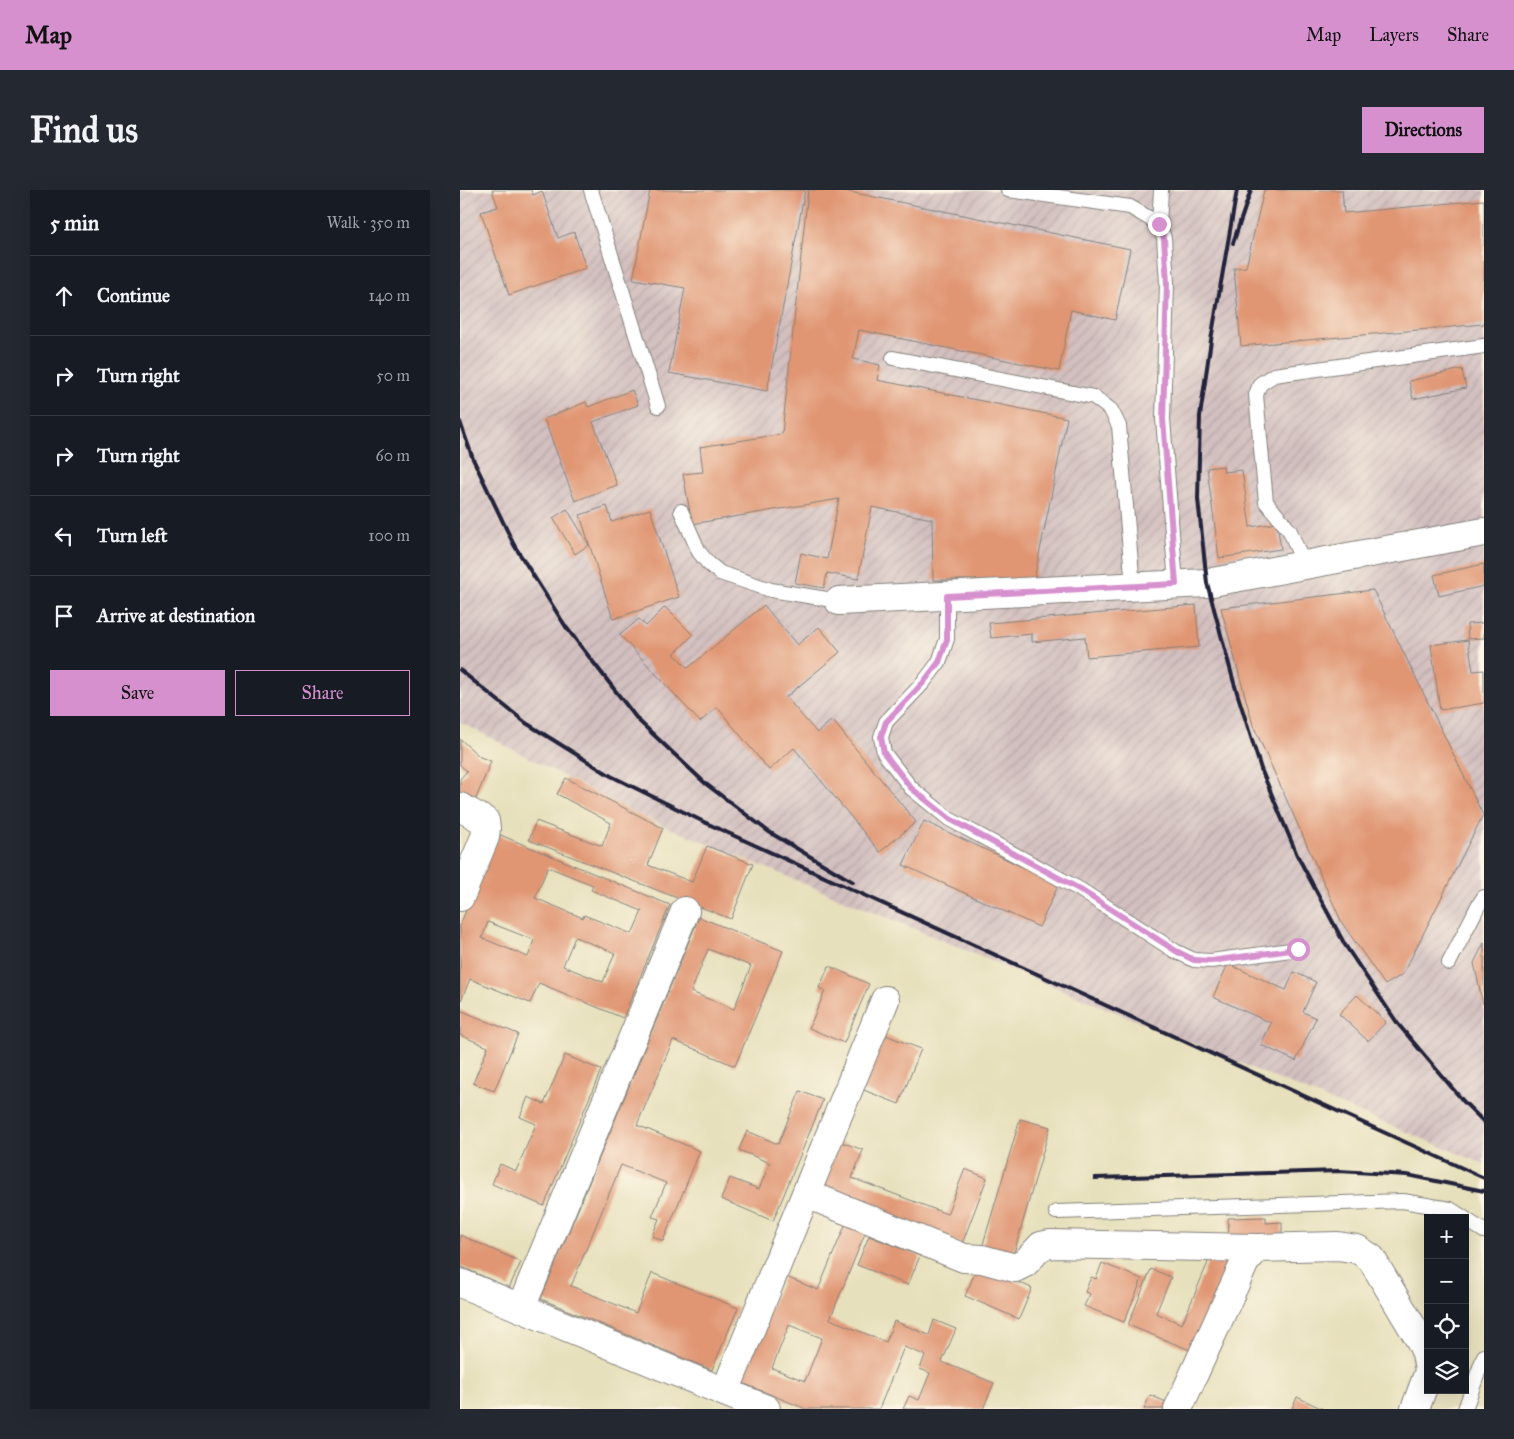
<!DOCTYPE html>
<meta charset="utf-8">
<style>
:root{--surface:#171b24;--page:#242831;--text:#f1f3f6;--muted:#9ea1a6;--line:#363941;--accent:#d690ce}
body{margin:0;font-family:"IM FELL Great Primer",serif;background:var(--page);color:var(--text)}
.controls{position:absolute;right:15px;bottom:15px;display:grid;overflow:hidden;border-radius:0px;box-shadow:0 5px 20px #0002}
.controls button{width:45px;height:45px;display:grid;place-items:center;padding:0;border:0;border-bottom:1px solid var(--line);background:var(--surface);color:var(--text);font:25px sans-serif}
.stop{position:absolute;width:15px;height:15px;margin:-11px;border:4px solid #d690ce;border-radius:50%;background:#fff}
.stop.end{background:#d690ce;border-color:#fff;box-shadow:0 1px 5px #0008}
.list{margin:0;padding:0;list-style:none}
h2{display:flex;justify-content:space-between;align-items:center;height:65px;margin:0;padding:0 20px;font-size:21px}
h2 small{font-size:16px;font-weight:400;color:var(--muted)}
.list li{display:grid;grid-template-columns:32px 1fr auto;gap:15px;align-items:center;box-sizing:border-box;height:80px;padding:0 20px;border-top:1px solid var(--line)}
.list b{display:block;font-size:19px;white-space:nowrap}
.list em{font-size:16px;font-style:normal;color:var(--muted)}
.actions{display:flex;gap:10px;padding:15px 20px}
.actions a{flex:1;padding:11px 0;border:1px solid var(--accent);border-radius:0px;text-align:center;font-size:18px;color:var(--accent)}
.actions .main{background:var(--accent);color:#111}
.icon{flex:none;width:28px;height:28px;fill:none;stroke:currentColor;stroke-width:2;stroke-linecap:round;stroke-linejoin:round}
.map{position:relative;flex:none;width:1024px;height:1219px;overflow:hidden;border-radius:0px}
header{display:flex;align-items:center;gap:30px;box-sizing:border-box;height:70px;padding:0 25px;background:var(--accent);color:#111}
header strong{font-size:24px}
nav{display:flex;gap:28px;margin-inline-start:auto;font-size:18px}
.intro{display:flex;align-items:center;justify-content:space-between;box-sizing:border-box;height:120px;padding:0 30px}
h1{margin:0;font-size:35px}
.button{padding:12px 22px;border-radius:0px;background:var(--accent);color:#111;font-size:18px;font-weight:700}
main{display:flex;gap:30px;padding:0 30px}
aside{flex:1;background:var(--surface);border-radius:0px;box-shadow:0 5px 20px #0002}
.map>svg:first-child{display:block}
.industrial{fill:url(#industrial-furrows)}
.building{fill:#e09673;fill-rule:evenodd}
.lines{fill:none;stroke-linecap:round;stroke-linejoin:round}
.service-casing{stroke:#84817c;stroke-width:16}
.minor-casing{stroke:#84817c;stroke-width:30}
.service{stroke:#fff;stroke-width:14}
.minor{stroke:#fff;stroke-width:28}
.rail{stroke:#22223b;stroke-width:4}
.route{stroke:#d690ce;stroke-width:6}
</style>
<header>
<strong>Map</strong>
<nav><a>Map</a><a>Layers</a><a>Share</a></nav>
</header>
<div class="intro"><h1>Find us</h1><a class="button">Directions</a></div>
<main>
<aside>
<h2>5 min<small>Walk · 350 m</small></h2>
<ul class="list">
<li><svg class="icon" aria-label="ahead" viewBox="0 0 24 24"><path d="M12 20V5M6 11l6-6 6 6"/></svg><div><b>Continue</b></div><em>140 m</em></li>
<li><svg class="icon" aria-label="right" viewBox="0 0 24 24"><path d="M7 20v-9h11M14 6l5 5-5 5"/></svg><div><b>Turn right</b></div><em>50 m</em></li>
<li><svg class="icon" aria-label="right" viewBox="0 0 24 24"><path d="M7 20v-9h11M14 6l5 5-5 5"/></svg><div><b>Turn right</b></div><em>60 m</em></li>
<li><svg class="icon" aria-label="left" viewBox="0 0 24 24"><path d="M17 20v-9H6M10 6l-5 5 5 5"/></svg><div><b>Turn left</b></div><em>100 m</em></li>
<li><svg class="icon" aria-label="arrive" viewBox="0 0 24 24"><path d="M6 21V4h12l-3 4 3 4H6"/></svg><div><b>Arrive at destination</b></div></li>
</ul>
<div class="actions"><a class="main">Save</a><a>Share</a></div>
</aside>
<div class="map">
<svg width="1024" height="1219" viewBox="0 0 1024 1219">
<defs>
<pattern id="industrial-furrows" width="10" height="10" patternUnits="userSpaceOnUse" patternTransform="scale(1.25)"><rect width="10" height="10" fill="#d2bfbf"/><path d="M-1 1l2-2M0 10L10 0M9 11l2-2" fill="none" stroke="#b4a4a5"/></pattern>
</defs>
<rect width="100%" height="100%" fill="#fcf5e5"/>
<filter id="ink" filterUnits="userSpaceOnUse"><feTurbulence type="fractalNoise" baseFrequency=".02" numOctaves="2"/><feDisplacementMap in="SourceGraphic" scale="10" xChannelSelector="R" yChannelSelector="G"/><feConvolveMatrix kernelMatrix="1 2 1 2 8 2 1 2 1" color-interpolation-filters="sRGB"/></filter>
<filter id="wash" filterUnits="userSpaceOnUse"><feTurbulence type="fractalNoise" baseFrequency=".0096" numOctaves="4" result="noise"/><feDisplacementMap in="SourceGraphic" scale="20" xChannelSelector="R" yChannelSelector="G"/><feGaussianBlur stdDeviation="1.12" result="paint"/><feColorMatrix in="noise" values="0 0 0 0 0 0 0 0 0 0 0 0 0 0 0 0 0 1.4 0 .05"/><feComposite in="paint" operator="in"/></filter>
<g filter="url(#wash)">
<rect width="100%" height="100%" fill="#e7e0bc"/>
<path class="industrial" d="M0,0h1024v974l-841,-347 -183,-95z"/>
<g id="blocks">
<g class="building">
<path d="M32,0h39l2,5 9,-4 16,47 16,-6 12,36 -77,27 -28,-83 17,-5z"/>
<path d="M190,0h155l-38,201 -98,-18 16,-85 -52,-9z"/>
<path d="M348,0h32l290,59 -15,71 -44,-10 -12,61 -200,-41 -6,29 27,6 -3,15 190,38 -33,162h-101l-1,-61 -60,-12 -14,72 -31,-6 -3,15 -29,-5 6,-30 26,6 12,-60 -147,25 -9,-50 20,-2 -3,-25 82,-13z"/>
<path d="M804,0h78l2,23 140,-13v124l-243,22 -7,-78 12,-1z"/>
<path d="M1002,179l4,19 -53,11 -4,-18z"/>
<path d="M172,200l6,15 -45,17 24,63 -42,16 -31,-82 42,-17 2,5z"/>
<path d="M763,276l1,6 18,-2 8,57 27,-4 4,26 -62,9 -12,-90z"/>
<path d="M147,316l5,16 38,-13 29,88 -66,22 -33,-104z"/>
<path d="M107,319l22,36 -14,9 -22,-36z"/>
<path d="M1024,374v22l-45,10 -5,-21z"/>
<path d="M913,400l110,225 -80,159 -18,11 -43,-62 -89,-198 -32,-117z"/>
<path d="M304,415l33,40 22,-18 21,25 -54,45 31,36 15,-13 84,102 -36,30 -86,-104 -25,22 -52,-63 -17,15 -80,-87 19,-16 7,7 19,-19 28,28 -19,19 14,14z"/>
<path d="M736,415l3,42 -112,10 -2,-20 -53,5v-8l-41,4 -2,-15z"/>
<path d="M1024,433v15l-16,1 -1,-15z"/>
<path d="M1008,450l5,31 11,-1v33l-44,7 -9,-65z"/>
<path d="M0,549l20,18 11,4 -16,40 -15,-5v-17l7,-8 -7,-6z"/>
<path d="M106,588l97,50 -15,37 44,17 15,-36 46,18 -22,55 -202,-79 7,-19 66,25 9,-23 -54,-29z"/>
<path d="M464,631l135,63 -20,43 -136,-62z"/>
<path d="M38,644l172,71 -47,113 -84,-35 -9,20 -60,-24 -10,24v-78zM88,677l45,18 -2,5 51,21 -10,23 -48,-19 -1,3 -48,-20zM28,732l46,18 -6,17 -46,-19zM115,747l40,16 -12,29 -40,-16z"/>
<path d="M239,727l84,34 -48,115 -62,-26 -36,85 63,26 -37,90 -11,-5 7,-17 -7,-2 14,-34 -45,-18 -50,121 65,27 16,-40 86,35 -26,62 -171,-71zM248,759l43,17 -17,43 -43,-17z"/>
<path d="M1024,753v61h-1l-9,-41z"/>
<path d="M768,774l58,26 8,-18 22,10 -13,30 13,6 -20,43 -35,-16 10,-22 -58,-26z"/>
<path d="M369,776l40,18 -25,59 -35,-15 16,-37 -6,-3z"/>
<path d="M897,805l29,27 -18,19 -29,-27z"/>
<path d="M0,820l58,24 -24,57 -21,-8 15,-36 -28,-12z"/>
<path d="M423,844l38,15 -22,55 -38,-15z"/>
<path d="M105,865l36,15 -57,136 -52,-22 8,-20 16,7 20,-47 -16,-7 8,-20 16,7z"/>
<path d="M340,901l23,9 -50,121 -52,-22 9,-21 29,11 11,-26 -31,-13 8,-19 31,13z"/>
<path d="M560,929l30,8 -38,133 -31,-9z"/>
<path d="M379,951l24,9 -11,28 95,36 18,-45 22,9 -25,66 -141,-54z"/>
<path d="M806,1027v6l16,-1v14l-53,1 -1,-19z"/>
<path d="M386,1033l20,8 -36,88 56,23 8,-21 35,14 5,-15 22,9 -14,33 52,21 -11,26h-80l6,-13 10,4 11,-27 -10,-4 5,-14 -21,-8 -25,62h-73l-66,-27 44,-106 34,14zM329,1135l33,13 -17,43 -33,-13z"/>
<path d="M0,1045l61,27 -12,26 -49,-22z"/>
<path d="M409,1046l51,20 -12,29 -51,-20z"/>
<path d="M752,1063l20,8 -37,91 -67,-27 23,-56 20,8 -15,36 26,11z"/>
<path d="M642,1073l40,16 -18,43 -40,-16 6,-12 -5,-2 6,-15 5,2z"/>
<path d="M518,1076l54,22 -13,31 -54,-23z"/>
<path d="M690,1205l21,9 -2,5h-25z"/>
<path d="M837,1207l15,7 11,5h-31z"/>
</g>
</g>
</g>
<g filter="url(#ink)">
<use href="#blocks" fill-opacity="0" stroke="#84817c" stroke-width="1"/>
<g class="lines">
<defs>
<g id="service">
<path d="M131,0l67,216"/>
<path d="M548,0l122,17 29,17 5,14 3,45 -4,136 13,165"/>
<path d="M699,34l2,-34"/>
<path d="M433,168l201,39 17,13 8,16 14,160"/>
<path d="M221,321l18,41 9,11 12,10 51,17 68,11"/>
<path d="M844,375l-14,-34 -24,-29 -10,-107 4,-11 14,-9 210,-29"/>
<path d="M487,406v43l-8,23 -16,21 -37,39 -5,15 3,16 27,35 38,31 130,70 96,62 19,9 17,1 87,-12"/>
<path d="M989,773l29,-57 6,-9"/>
<path d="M596,1022l347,-11 47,8 14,9"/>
<path d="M1005,1029l19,12"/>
<path d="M1005,1219l19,-53"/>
</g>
<g id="minor">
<path d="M379,411l368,-18 277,-51"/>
<path d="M0,617l25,14 1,7 -1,9 -25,60"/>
<path d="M347,1004l157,64 18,1 33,9 10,-5 16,-17 9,-2 207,4"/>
<path d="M0,1093l306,126"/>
<path d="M61,1118l164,-397"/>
<path d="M265,1202l160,-392"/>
<path d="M718,1219l67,-147 12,-14 81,-2 19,3 14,9 49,82 6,13 2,12"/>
<path d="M955,1219l13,-35"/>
</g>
</defs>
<use href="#service" class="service-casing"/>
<use href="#minor" class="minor-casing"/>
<use href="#service" class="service"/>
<use href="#minor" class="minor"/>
<g class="rail">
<path d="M777,0l-26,150 -11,76 -2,83 9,84 27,100 27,86 36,86 48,90 53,79 66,78 20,20"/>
<path d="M773,53l18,-53"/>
<path d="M0,232l13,37 41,86 52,82 72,93 68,64 63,48 84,50"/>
<path d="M0,480l66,53 85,53 93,46 780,356"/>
<path d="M635,988l244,-7 68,4 77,16"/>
</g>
</g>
</g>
<g class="lines" filter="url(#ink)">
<path class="route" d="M699,34l5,14 3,45 -4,136 13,165 -229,12v44l-8,22 -16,21 -37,39 -5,15 3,16 27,35 39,31 129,70 97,62 18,9 17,1 87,-12"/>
</g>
</svg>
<div class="controls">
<button>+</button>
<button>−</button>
<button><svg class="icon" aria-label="locate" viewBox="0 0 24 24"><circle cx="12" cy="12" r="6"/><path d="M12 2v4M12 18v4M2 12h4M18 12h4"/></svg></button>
<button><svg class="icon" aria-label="layers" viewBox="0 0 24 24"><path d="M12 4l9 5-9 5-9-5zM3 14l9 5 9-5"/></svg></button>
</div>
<div class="stop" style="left:838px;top:759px"></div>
<div class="stop end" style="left:699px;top:34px"></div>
</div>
</main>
